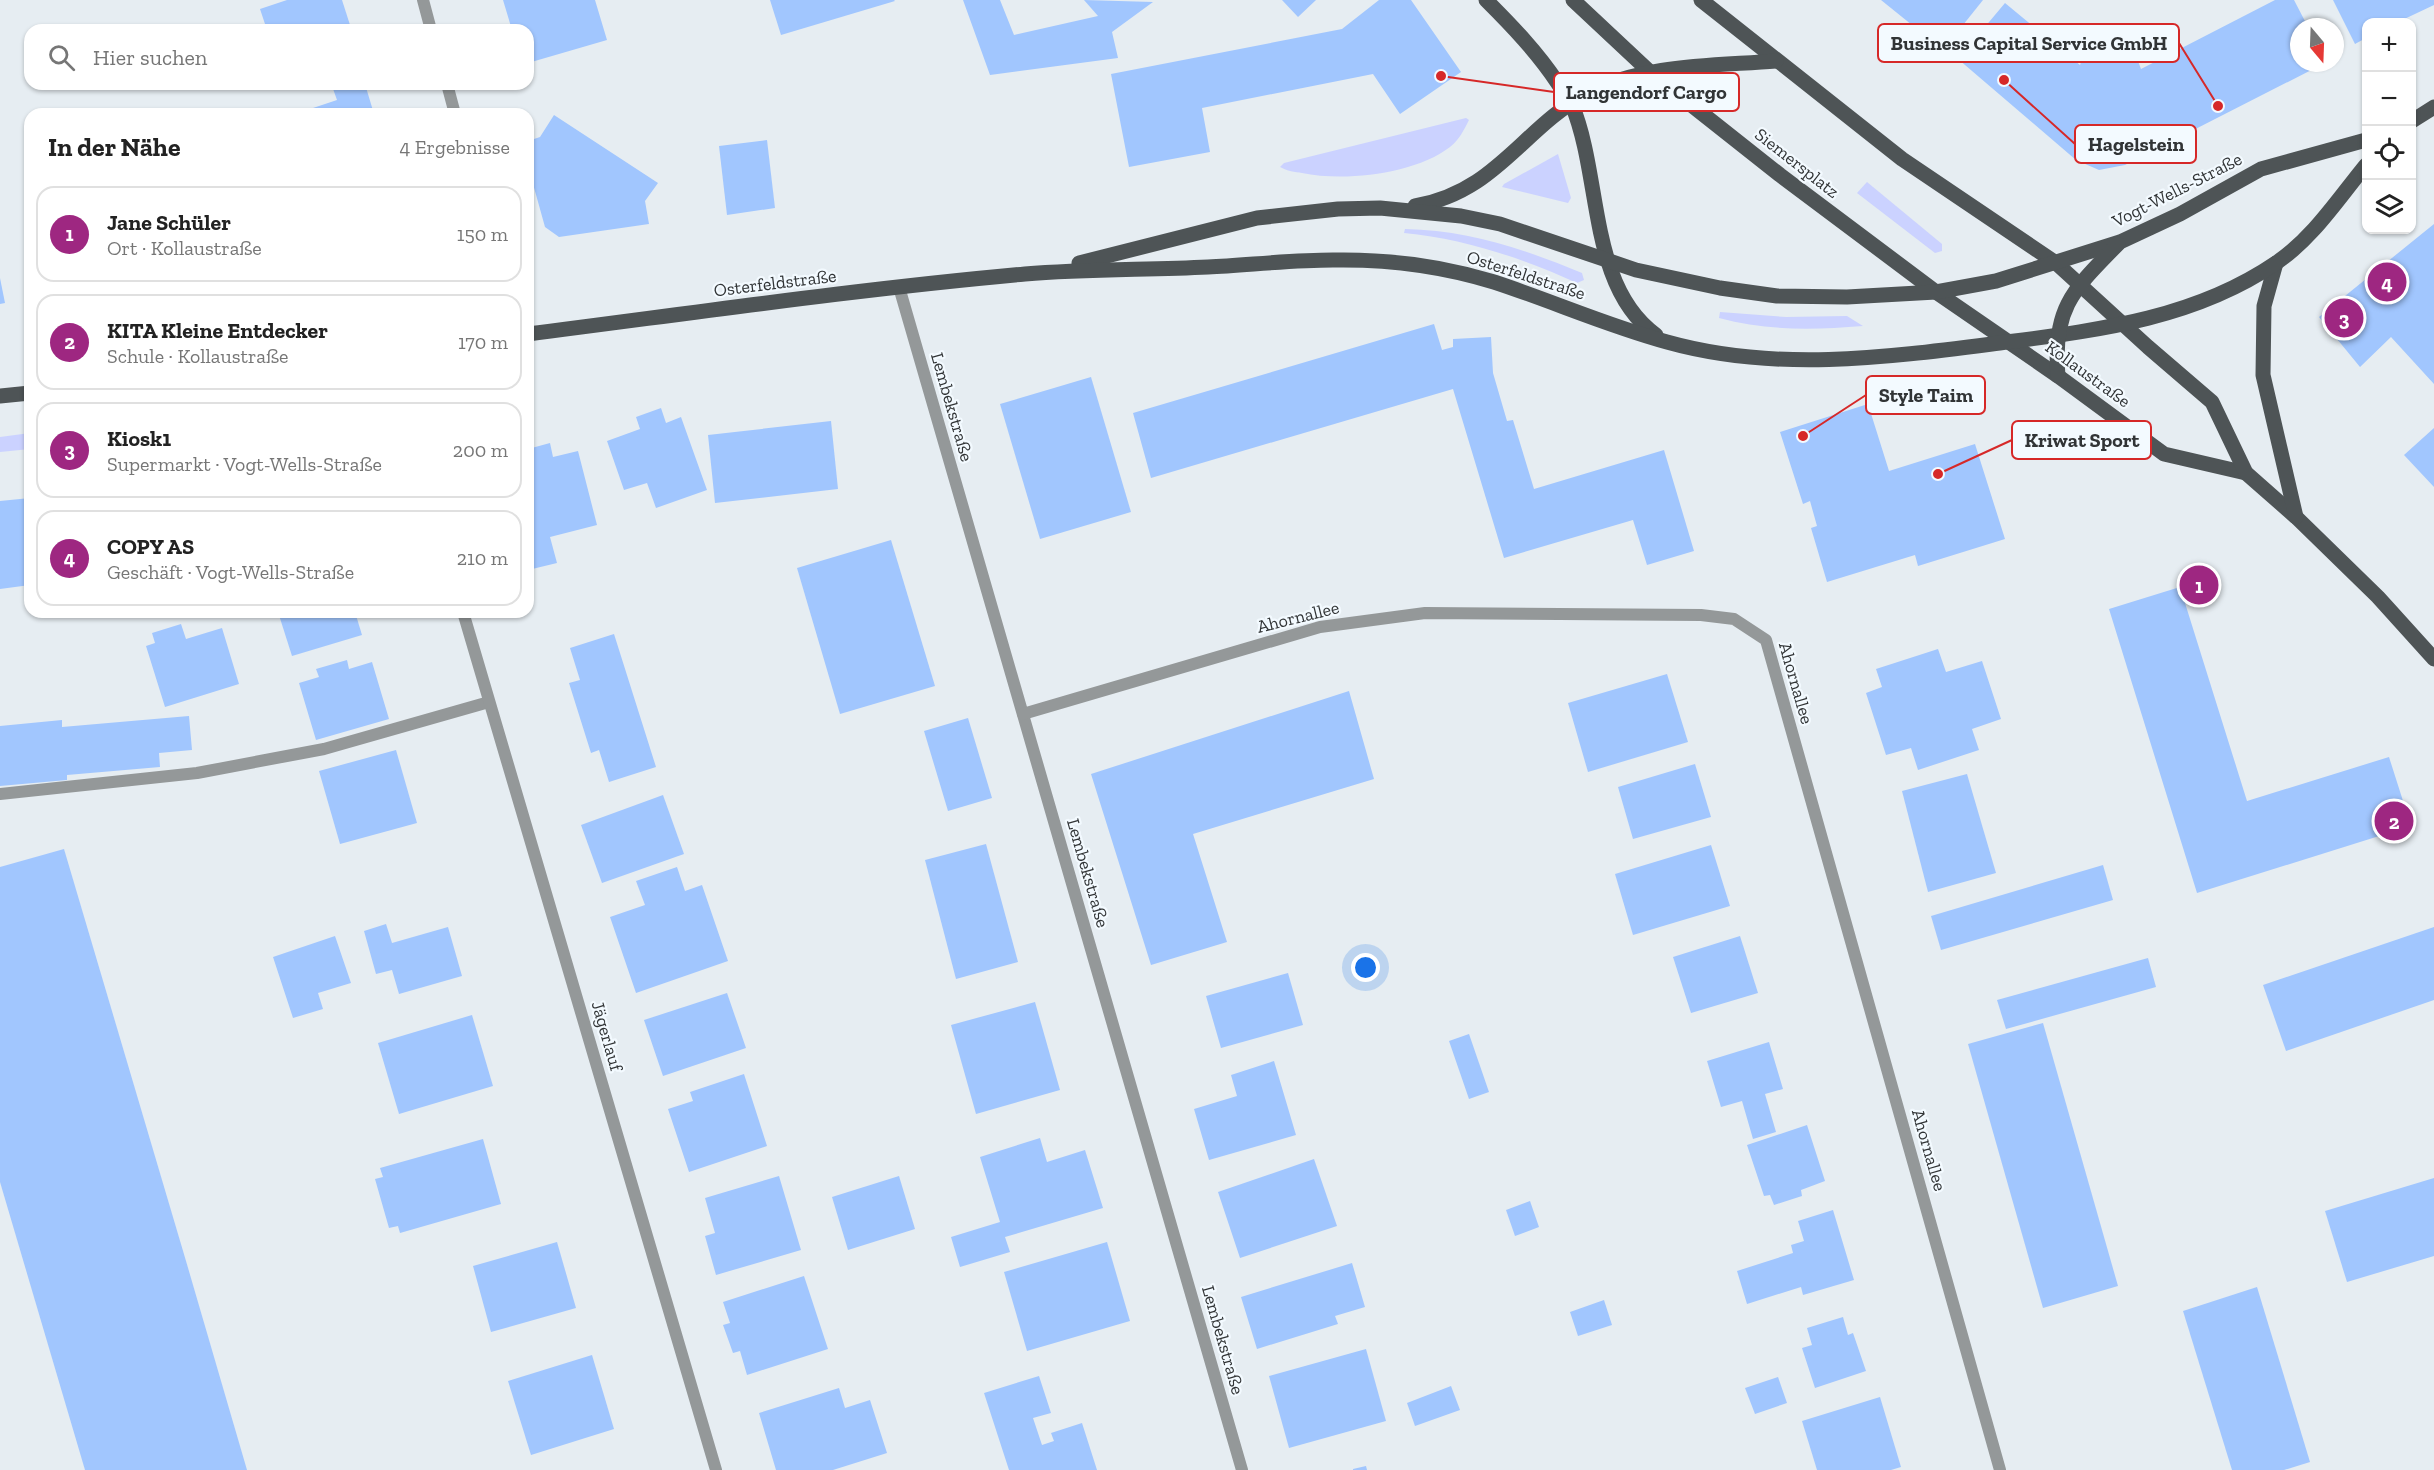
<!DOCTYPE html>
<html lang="de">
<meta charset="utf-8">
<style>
:root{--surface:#fff;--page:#f2f2f2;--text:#222;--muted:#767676;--line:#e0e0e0;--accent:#9e2781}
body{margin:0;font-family:"Zilla Slab",serif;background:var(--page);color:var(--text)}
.controls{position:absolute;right:18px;top:18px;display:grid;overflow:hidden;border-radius:12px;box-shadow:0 2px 4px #0004}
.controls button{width:54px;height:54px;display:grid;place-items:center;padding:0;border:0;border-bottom:2px solid var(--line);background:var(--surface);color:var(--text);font:30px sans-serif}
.compass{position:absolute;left:2290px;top:18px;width:54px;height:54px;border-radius:50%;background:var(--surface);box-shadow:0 2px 4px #0004;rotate:161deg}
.you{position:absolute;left:1366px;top:968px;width:21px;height:21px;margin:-15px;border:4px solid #fff;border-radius:50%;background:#1a73e8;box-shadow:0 0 0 9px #1a73e833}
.badge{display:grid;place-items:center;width:39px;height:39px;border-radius:50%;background:var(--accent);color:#fff;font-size:20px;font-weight:700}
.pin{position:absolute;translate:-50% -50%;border:3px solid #fff;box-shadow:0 2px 6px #0006}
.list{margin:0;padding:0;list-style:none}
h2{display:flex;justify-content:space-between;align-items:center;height:78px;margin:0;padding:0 24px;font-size:26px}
h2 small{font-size:20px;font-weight:400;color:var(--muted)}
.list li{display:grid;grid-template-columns:39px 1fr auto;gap:18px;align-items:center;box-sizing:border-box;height:96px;margin:0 12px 12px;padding:0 12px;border:2px solid var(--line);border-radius:18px}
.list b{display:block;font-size:22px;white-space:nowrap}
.list p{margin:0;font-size:20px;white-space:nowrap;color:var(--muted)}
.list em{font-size:20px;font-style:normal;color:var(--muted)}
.icon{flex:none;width:33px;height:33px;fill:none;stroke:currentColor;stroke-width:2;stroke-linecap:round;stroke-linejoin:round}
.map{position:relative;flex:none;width:2434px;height:1470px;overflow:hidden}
.search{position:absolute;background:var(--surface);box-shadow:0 2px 4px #0004;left:24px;top:24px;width:510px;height:66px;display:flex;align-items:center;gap:15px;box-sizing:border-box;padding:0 21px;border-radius:18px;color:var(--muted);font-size:22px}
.panel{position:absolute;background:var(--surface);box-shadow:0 2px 4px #0004;left:24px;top:108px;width:510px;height:510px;border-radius:18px}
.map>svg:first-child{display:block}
.green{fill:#cbd2ff}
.building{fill:#a1c6fe}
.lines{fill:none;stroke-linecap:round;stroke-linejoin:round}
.service{stroke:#949899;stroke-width:12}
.minor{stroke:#949899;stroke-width:12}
.primary{stroke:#4e5456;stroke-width:15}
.labels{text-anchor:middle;stroke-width:4.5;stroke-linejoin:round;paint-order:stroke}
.street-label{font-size:18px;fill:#313436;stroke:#f3faff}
.leader{fill:none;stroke:#d62828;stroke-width:2}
.callout-dot{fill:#d62828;stroke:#f3faff;stroke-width:2}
.callout{fill:#f3faff;stroke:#d62828;stroke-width:2}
.callout-label{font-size:20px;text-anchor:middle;font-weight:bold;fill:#313436}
</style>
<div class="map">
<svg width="2434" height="1470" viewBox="0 0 2434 1470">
<rect width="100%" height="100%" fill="#e6edf2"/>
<g class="green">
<path d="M1466,118l3,2c-5,10 -10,20 -19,27 -35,27 -105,35 -148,26 -7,-1 -15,-2 -22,-6l4,-4z"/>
<path d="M1558,154l13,44 -3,5 -66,-16 2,-3z"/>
<path d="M1867,182l75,62v7l-7,2 -78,-60z"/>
<path d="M1405,229c63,1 119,20 177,44l2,7 -7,3c-55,-25 -112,-44 -173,-50z"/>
<path d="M1720,312l66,5 61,-1 16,10c-50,4 -96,5 -144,-8z"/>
<path d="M30,433v16l-30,3v-15z"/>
</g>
<g class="building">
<path d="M287,0h55l8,25 -14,5h-69l-7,-21z"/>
<path d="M503,0h92l12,40 -79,23v-33h-16z"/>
<path d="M770,0h124l1,1 -114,34z"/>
<path d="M963,0h37l14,35 84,-19 -14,-16 69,2 -41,30 6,26 -128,17z"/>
<path d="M1282,0h34l-18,17z"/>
<path d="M1379,0h32l50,72 -61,42 -27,-40 -171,34 8,44 -81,15 -18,-93 231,-45z"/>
<path d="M1881,0h102l-40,50z"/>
<path d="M2275,0h19l14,27h-9v36h26l-200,102 -26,5 -23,-10 -118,-101 47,-56 75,62 8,-22 11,-6 13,-1 12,4 9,8 8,21z"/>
<path d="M2333,0h101v5l-36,17h-32v16l-11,6z"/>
<path d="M340,84h25l9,30h-79l42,-14 -5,-14z"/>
<path d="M554,115l104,68 -13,18 4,23 -90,13 -14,-10 -17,-61v-25l12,-4z"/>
<path d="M767,140l8,68 -48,7 -8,-69z"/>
<path d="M2434,224v160l-43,-47 -31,30 -41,-50z"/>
<path d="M30,257v37h-1l-5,-36z"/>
<path d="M0,278l5,25 -5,1z"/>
<path d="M1434,324l8,26 11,-3v-8l38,-2 2,36 14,48 6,-1 21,69 130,-39 30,101 -47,14 -14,-45 -129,38 -51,-169 -302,89 -18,-65z"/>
<path d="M1091,377l40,135 -91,27 -40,-135z"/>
<path d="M1868,404l21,67 86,-27 30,95 -87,27 -3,-11 -88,27 -16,-54 6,-2 -7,-25 -7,3 -23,-72z"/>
<path d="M661,408l5,15 15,-6 26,73 -51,18 -9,-25 -23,7 -17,-49 33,-12 -4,-12z"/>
<path d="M831,421l7,68 -123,14 -7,-68z"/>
<path d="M2434,428v59l-30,-32z"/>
<path d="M550,443l3,14 25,-6 19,74 -47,12 7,26 -29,7v-121z"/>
<path d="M30,498v87l-30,4v-88z"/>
<path d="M891,540l44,146 -95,28 -43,-146z"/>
<path d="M2180,587l67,214 142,-44 22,69 -214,67 -88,-284z"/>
<path d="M278,612h77l7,23 -70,21z"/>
<path d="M181,624l5,15 36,-11 17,56 -74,23 -19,-61 9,-3 -3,-10z"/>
<path d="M614,634l42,133 -47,15 -10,-32 -8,3 -22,-70 11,-3 -10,-32z"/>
<path d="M1938,649l8,23 36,-11 19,58 -29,10 7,21 -61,20 -7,-22 -25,7 -20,-62 16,-6 -6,-18z"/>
<path d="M347,660l2,9 23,-7 17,57 -73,21 -17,-57 20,-6 -3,-8z"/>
<path d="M1667,674l21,68 -100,30 -20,-69z"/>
<path d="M1349,691l25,88 -181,55 34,108 -76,23 -60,-191z"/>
<path d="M189,716l3,34 -33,3 1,14 -93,8v5l-67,6v-60l62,-6v7z"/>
<path d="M968,718l24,80 -44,13 -24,-80z"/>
<path d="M396,750l21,73 -77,21 -21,-73z"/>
<path d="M1695,764l16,53 -78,22 -15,-52z"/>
<path d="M1967,774l29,99 -68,19 -26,-101z"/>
<path d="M663,795l21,59 -82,29 -21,-58z"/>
<path d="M986,844l32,118 -62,17 -31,-119z"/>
<path d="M1711,845l19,61 -97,29 -18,-61z"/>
<path d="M64,849l122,412 61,209h-162l-85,-288v-315z"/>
<path d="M2103,865l10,35 -172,50 -10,-34z"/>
<path d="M677,867l8,24 17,-6 26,76 -92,32 -26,-76 35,-12 -9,-24z"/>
<path d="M386,924l6,19 56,-16 14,49 -63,18 -7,-24 -16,4 -12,-43z"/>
<path d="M2434,927v73l-148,51 -23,-66z"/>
<path d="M335,936l16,47 -33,10 5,16 -30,9 -20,-61z"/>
<path d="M1740,936l18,57 -67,20 -18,-56z"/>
<path d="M2148,958l8,29 -150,42 -9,-29z"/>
<path d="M1288,973l15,52 -82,23 -15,-52z"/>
<path d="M727,993l19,55 -83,28 -19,-56z"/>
<path d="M1035,1002l25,88 -84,24 -25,-89z"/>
<path d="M472,1015l21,71 -94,28 -21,-71z"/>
<path d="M2043,1023l75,263 -75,22 -75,-264z"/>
<path d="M1469,1034l20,58 -20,7 -20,-58z"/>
<path d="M1769,1042l14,47 -18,5 11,38 -23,7 -11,-38 -21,6 -14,-46z"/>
<path d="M1274,1061l22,74 -87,25 -15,-51 43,-13 -6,-21z"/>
<path d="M744,1074l23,72 -78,26 -21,-63 25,-8 -3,-9z"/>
<path d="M1807,1125l18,56 -24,9 1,6 -28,9 -4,-10 -6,1 -17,-51z"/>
<path d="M1040,1138l7,24 38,-12 18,58 -98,29 5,15 -50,15 -9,-30 49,-15 -20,-65z"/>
<path d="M483,1139l18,65 -101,29 -2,-7 -9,2 -14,-49 8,-2 -3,-9z"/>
<path d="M1314,1159l23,67 -97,32 -22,-66z"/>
<path d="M779,1176l22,74 -85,25 -11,-39 10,-3 -10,-35z"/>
<path d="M899,1176l16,53 -67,21 -16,-53z"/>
<path d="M2434,1178v78l-87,26 -22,-71z"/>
<path d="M1530,1201l9,26 -24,9 -9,-26z"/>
<path d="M1833,1210l21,70 -51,15 -2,-8 -54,17 -10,-33 56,-18 -2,-8 13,-4 -6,-20z"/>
<path d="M557,1242l19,66 -85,24 -18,-66z"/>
<path d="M1107,1242l23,79 -103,30 -23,-79z"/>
<path d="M1352,1263l13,44 -30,9 3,8 -81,25 -16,-52z"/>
<path d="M804,1276l24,73 -81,26 -7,-24 -7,2 -10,-28 7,-2 -7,-21z"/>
<path d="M2257,1287l53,175 -26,8h-52l-49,-159z"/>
<path d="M1604,1300l8,25 -34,11 -8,-24z"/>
<path d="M1843,1317l5,18 5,-2 13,38 -51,17 -13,-40 10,-3 -5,-17z"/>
<path d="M1366,1349l20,72 -97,27 -20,-72z"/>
<path d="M592,1355l22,74 -83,26 -23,-74z"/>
<path d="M1039,1376l12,37 -18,5 9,27 12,-4 -3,-8 31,-10 15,47h-88l-25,-77z"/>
<path d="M1778,1377l9,26 -32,11 -10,-26z"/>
<path d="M1451,1386l9,24 -45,16 -8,-23z"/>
<path d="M839,1388l6,20 25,-8 17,53 -54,17h-57l-17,-57z"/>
<path d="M1880,1397l21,70 -10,3h-74l-15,-49z"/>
<path d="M1366,1466l1,4h-14v-1z"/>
</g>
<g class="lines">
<path class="service" d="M0,794l197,-21 127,-24 165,-47"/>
<g class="minor">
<path d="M423,0l8,30"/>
<path d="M447,84l8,30"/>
<path d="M899,287l343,1183"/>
<path d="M463,612l253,858"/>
<path d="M1023,714l297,-87 105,-14 276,2 33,4 32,21 234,830"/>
</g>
<g class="primary">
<path d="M1486,0c26,26 51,52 71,82 5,8 12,15 15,23 30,72 16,181 84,230"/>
<path d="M1573,0l78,73 129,102 156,117 122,84 106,78 82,19"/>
<path d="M1701,0l201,159 154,104 92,84 64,55 34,71 50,44 82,80 56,62"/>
<path d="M2412,121l22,-14"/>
<path d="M1415,206c82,-14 108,-79 173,-113 56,-29 126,-27 188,-32"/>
<path d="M1079,263l178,-45 81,-9 42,-1 81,8 39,8 136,46 84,18 57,8 70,1 89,-5 60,-11 124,-39 60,-28 81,-45 105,-29"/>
<path d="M2276,263l-12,43 -1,69 33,142"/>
<path d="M528,334c165,-21 331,-45 497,-60 61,-5 122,-4 183,-7 41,-2 83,-7 125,-7 54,-1 109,6 161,22 58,19 114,44 173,60 107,30 216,16 325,2 98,-13 199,-23 284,-81 37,-25 62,-64 90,-98"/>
<path d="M2058,376c-6,-68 16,-87 60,-132"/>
<path d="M0,396l30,-3"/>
</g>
</g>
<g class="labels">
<g class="street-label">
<text transform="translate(1797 163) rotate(38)" y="6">Siemersplatz</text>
<text transform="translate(2177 190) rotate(-27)" y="6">Vogt-Wells-Straße</text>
<text transform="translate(1526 275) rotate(18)" y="6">Osterfeldstraße</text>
<text transform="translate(775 283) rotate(-7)" y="6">Osterfeldstraße</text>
<text transform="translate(2088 374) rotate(36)" y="6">Kollaustraße</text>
<text transform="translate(952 407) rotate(74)" y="6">Lembekstraße</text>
<text transform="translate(1298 617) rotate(-14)" y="6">Ahornallee</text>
<text transform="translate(1796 683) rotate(74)" y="6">Ahornallee</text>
<text transform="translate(1088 873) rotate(74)" y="6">Lembekstraße</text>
<text transform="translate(607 1036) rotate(74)" y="6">Jägerlauf</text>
<text transform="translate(1929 1150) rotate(74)" y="6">Ahornallee</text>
<text transform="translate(1223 1340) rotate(74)" y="6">Lembekstraße</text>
</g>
</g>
<path class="leader" d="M2218 106L2179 43M1441 76L1554 92M2004 80L2075 144M1803 436L1866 395M1938 474L2012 440"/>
<g class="callout-dot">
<circle cx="2218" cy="106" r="6"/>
<circle cx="1441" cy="76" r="6"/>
<circle cx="2004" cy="80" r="6"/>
<circle cx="1803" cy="436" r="6"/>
<circle cx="1938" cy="474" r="6"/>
</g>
<g class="callout">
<rect x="1878" y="24" width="301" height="38" rx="6"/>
<rect x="1554" y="73" width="185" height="38" rx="6"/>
<rect x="2075" y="125" width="121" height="38" rx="6"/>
<rect x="1866" y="376" width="119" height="38" rx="6"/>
<rect x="2012" y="421" width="139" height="38" rx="6"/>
</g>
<g class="callout-label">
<text x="2029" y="50">Business Capital Service GmbH</text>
<text x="1646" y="99">Langendorf Cargo</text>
<text x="2136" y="151">Hagelstein</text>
<text x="1926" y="402">Style Taim</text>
<text x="2082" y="447">Kriwat Sport</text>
</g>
</svg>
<div class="controls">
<button>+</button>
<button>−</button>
<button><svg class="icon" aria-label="locate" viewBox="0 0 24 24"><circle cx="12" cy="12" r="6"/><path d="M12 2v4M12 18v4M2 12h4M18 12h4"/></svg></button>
<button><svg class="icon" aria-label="layers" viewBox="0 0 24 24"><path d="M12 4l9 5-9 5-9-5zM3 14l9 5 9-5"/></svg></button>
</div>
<svg class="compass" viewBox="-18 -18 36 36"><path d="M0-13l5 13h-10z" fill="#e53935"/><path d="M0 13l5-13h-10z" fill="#767676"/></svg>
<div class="you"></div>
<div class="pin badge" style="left:2199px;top:585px">1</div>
<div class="pin badge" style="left:2394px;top:821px">2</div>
<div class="pin badge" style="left:2344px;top:318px">3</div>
<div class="pin badge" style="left:2387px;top:282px">4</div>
<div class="search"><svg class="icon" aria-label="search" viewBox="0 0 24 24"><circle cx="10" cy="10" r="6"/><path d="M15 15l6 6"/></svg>Hier suchen</div>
<section class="panel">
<h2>In der Nähe<small>4 Ergebnisse</small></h2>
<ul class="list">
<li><span class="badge">1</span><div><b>Jane Schüler</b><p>Ort · Kollaustraße</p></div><em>150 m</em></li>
<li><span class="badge">2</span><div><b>KITA Kleine Entdecker</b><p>Schule · Kollaustraße</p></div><em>170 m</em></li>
<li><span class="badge">3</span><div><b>Kiosk1</b><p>Supermarkt · Vogt-Wells-Straße</p></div><em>200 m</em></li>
<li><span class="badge">4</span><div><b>COPY AS</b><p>Geschäft · Vogt-Wells-Straße</p></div><em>210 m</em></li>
</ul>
</section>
</div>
